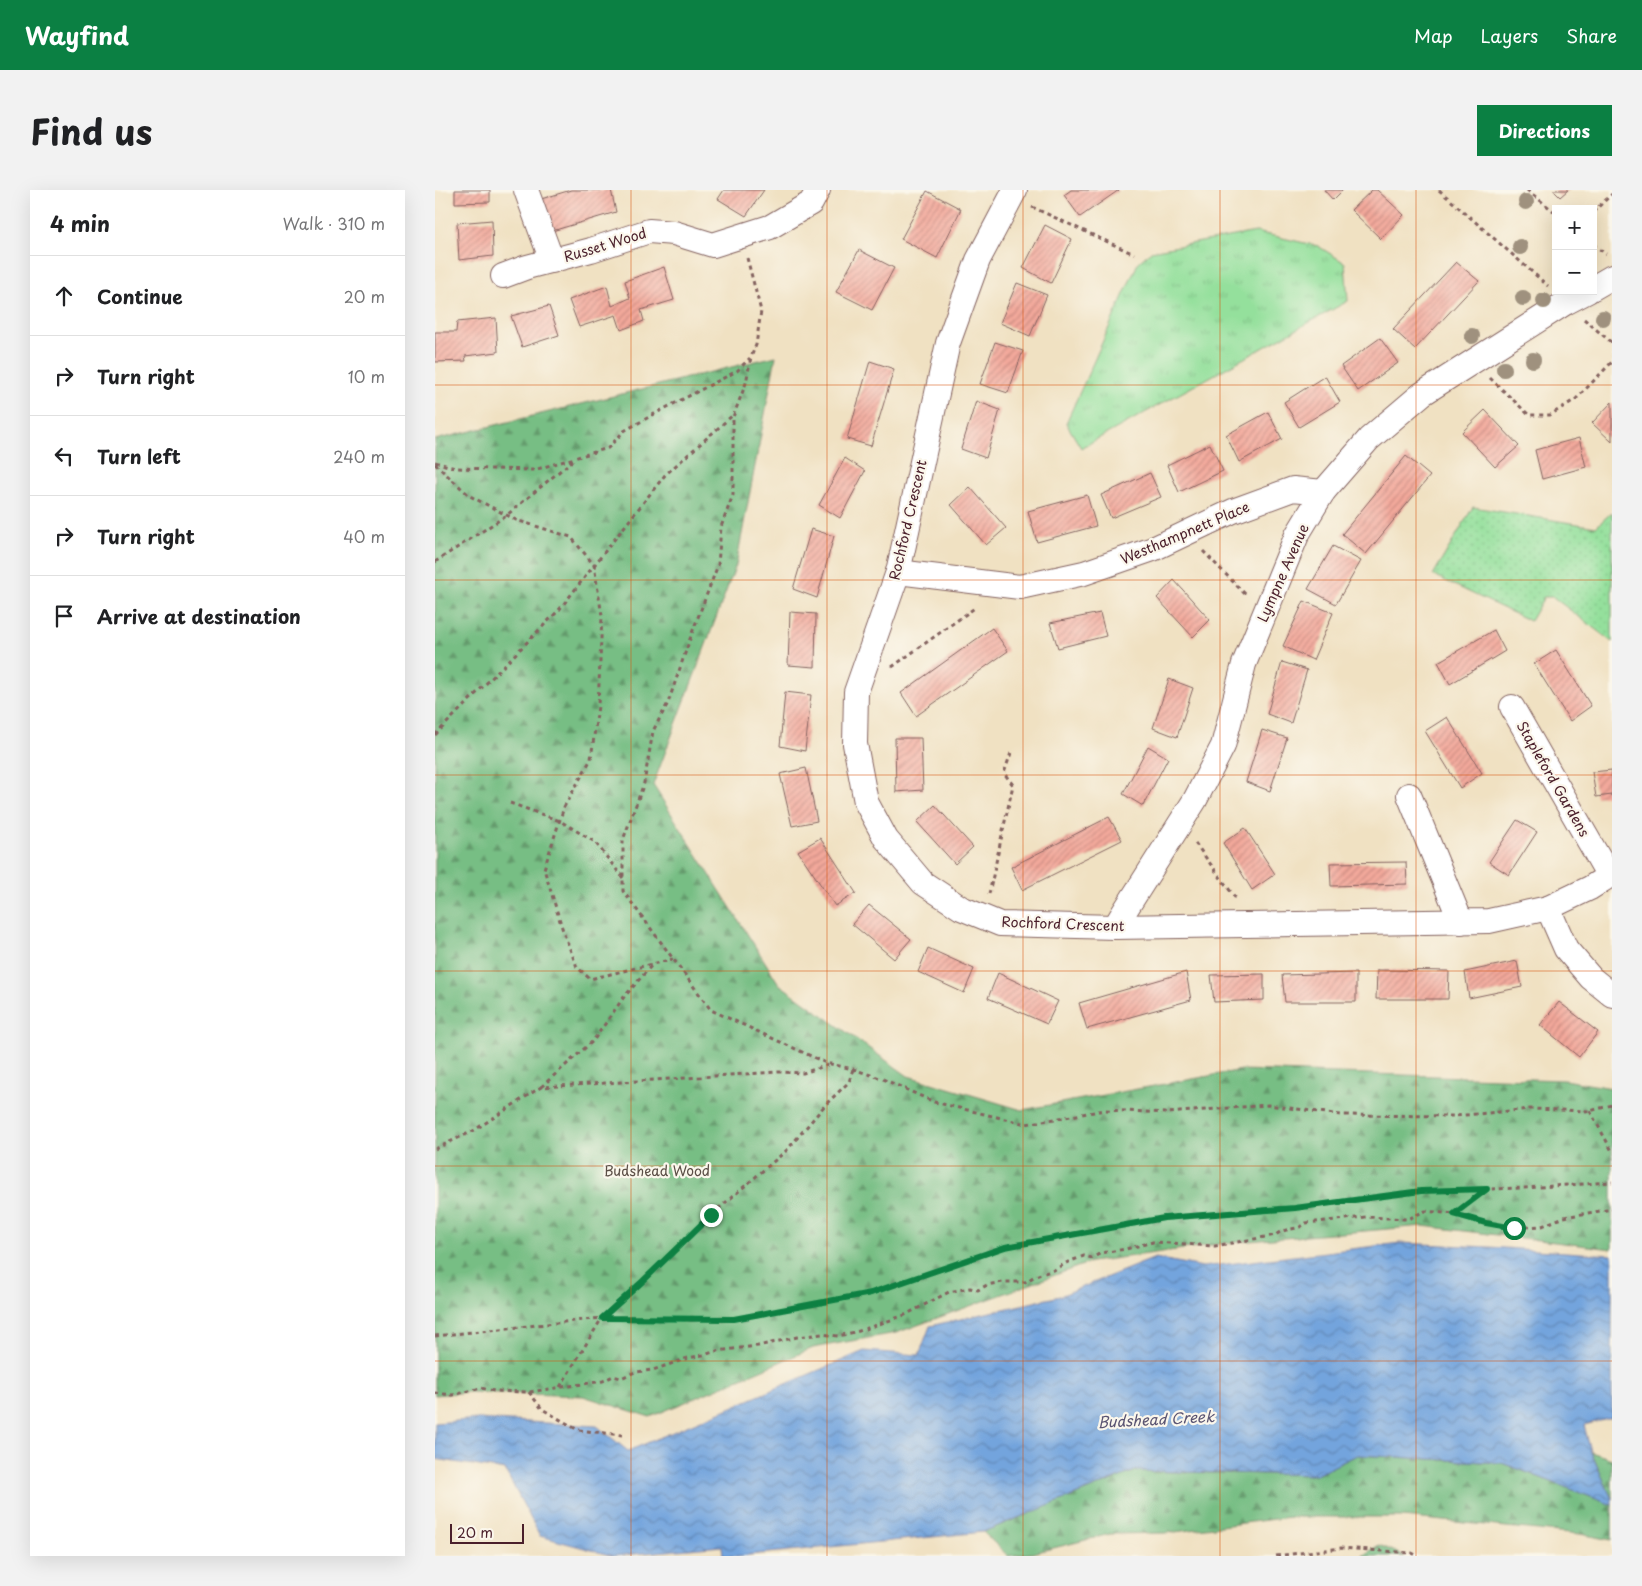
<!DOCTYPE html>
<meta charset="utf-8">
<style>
:root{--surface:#fff;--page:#f2f2f2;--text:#202124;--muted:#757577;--line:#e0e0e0;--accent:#0b8043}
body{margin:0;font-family:"Playpen Sans",sans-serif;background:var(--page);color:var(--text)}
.controls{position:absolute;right:15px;top:15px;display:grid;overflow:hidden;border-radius:0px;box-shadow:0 5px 20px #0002}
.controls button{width:45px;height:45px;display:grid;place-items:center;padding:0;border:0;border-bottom:1px solid var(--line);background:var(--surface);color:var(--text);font:25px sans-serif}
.scale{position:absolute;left:15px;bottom:12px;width:74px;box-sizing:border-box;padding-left:5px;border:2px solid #4a1f2b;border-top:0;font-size:14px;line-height:18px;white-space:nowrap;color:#4a1f2b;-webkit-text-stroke:4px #fbf7ec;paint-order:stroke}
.stop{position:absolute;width:15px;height:15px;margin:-11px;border:4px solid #0b8043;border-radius:50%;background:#fff}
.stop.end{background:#0b8043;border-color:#fff;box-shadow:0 1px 5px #0008}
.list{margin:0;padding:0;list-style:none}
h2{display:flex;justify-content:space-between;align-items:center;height:65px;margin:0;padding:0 20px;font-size:21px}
h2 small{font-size:16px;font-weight:400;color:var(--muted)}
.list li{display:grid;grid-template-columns:32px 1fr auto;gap:15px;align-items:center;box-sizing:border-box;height:80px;padding:0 20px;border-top:1px solid var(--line)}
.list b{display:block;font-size:19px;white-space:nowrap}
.list em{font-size:16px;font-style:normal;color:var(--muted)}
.icon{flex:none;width:28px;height:28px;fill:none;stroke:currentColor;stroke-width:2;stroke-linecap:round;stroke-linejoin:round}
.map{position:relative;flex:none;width:1177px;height:1366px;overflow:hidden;border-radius:0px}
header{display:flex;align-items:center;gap:30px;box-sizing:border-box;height:70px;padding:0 25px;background:var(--accent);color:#fff}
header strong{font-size:24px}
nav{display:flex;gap:28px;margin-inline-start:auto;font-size:18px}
.intro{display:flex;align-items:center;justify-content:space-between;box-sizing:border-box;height:120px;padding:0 30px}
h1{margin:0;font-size:35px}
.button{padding:12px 22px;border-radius:0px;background:var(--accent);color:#fff;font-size:18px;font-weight:700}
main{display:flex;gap:30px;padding:0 30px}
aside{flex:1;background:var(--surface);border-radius:0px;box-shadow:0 5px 20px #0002}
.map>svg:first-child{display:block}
.grass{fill:url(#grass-tufts);stroke:#6f8064}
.forest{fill:url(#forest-firs);stroke:#606e58}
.garden{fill:url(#garden-dots);stroke:#6f8064}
.water{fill:url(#water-waves);stroke:#5e6284}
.building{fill:url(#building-hatch)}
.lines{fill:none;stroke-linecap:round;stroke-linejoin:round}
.minor-casing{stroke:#846360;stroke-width:26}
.path{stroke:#846360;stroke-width:3;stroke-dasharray:4 4;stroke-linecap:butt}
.minor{stroke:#fff;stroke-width:24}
.tree{fill:#9f917e}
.route{stroke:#0b8043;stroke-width:6}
.grid{fill:none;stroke:#d8530f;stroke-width:1;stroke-opacity:0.55}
.labels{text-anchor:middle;stroke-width:4.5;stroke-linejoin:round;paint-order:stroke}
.street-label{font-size:14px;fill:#4a1f2b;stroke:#fbf7ec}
.park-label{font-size:14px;fill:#5c4f47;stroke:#fbf7ec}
.water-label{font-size:15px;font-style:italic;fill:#5a5472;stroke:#fbf7ec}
</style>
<header>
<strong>Wayfind</strong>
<nav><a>Map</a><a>Layers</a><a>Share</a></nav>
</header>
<div class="intro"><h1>Find us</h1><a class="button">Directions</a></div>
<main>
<aside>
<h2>4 min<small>Walk · 310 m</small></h2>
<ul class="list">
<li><svg class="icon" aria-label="ahead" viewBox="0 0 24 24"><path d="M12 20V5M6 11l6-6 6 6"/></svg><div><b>Continue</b></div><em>20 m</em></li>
<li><svg class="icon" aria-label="right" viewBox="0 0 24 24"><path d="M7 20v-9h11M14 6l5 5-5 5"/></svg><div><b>Turn right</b></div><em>10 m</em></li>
<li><svg class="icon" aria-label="left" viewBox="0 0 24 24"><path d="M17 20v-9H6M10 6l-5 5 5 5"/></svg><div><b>Turn left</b></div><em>240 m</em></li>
<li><svg class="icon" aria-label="right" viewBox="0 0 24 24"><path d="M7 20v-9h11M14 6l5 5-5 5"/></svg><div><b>Turn right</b></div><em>40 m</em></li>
<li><svg class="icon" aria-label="arrive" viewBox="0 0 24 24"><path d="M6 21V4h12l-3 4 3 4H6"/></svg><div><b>Arrive at destination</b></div></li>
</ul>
</aside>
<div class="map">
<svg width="1177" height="1366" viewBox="0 0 1177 1366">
<defs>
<pattern id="grass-tufts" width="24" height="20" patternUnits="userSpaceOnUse" patternTransform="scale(1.25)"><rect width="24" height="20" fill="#94e09c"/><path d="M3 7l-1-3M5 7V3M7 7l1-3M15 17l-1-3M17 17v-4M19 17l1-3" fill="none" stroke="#81c087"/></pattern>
<pattern id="forest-firs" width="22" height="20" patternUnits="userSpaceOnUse" patternTransform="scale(1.25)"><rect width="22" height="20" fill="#77be84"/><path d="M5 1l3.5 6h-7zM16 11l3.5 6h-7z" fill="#649a6c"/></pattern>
<pattern id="garden-dots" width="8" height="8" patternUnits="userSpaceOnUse" patternTransform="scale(1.25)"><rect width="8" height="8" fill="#94e09c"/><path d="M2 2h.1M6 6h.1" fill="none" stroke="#81c087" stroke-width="1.8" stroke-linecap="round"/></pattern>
<pattern id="water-waves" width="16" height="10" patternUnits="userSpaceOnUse" patternTransform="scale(1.25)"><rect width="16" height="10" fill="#73a4dd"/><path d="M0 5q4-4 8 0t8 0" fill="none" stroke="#6085b3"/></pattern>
<pattern id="building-hatch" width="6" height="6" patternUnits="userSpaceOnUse" patternTransform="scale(1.25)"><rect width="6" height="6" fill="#f3a99b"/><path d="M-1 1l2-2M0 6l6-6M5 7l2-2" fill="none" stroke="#c7897f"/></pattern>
</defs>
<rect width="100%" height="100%" fill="#fbf7ec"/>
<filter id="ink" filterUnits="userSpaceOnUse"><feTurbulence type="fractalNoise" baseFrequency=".02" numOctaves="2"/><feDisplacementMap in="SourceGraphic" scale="10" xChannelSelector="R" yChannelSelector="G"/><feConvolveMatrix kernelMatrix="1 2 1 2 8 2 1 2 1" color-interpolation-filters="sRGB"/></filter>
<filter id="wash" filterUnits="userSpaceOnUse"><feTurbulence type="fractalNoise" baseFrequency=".0096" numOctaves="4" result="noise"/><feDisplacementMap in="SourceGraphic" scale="20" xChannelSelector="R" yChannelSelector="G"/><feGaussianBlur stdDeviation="1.12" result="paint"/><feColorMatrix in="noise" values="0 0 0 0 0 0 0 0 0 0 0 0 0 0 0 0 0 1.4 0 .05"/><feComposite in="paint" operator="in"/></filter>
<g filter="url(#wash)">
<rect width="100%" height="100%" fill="#f0e1c2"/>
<path class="grass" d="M821,42l62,14 27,17 3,38 -267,147 -15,-25 72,-160 13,-12z"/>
<g class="forest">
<path d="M341,166l-40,209 -83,220 126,199 129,92 114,34 220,-40 322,10 48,8v161l-189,-23 -197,17 -135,19 -195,71 -83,15 -163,69 -67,-21 -115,-4 -33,3v-955z"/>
<path d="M1156,1262l21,7v40z"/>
<path d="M922,1265l145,8 110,42v35l-32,-6 -178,-17h-112l-123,16 -57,1 -77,19 -25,3 -25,-24 152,-61 181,4z"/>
<path d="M944,1355l26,11h-43z"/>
</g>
<path class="garden" d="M1038,317l123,20 16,-15v130l-59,-45h-9l-14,24 -97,-46z"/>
<path class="water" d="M965,1053l89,4 123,8v163l-28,7 7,27 21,47v6l-110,-42 -145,-8 -41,20 -181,-4 -152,61 -245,24h-15l-1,-10 -109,10 -73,-20 -35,-66 -70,-11v-36l43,-4 119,7 31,25 236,-100 55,4 11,-29 130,-30 95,-38 48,9z"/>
<g id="blocks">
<g class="building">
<path d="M20,0h35v12l-35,1z"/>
<path d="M136,0h40l5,22 -64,19 -11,-32z"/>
<path d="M289,0h40l-18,26 -28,-17z"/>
<path d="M636,0h48l-39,27 -16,-22z"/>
<path d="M889,0h19l-10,10z"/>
<path d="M937,0h5l27,25 -23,24 -30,-29z"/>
<path d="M1118,0h15l-8,7z"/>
<path d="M492,1l34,18 -24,49 -36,-19z"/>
<path d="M57,30l1,36 -34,4 -2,-37z"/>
<path d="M610,35l27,14 -21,44 -28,-15z"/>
<path d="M424,60l35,18 -22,42 -36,-18z"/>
<path d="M1021,72l23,19 -64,68 -22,-20z"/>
<path d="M229,77l10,33 -33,10 3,11 -23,9 -5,-15 -37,12 -10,-27 38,-14 5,20 18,-8 -5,-17z"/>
<path d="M582,93l30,12 -17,41 -30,-13z"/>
<path d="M114,116l10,29 -37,12 -11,-31z"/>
<path d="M61,128l2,34 -33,4 1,5 -31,1v-30h21l1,-10z"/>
<path d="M945,148l18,25 -40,28 -17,-25z"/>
<path d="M560,152l28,9 -15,42 -28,-9z"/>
<path d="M435,171l24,8 -23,77 -24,-7z"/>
<path d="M890,186l15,26 -41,25 -15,-25z"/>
<path d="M541,211l24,9 -14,48 -25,-9z"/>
<path d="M1177,212v40l-20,-19z"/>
<path d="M1050,220l34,36 -24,21 -33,-35z"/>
<path d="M833,222l14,27 -43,23 -13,-27z"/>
<path d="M1144,248l7,29 -44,12 -7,-29z"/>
<path d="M775,254l13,27 -44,21 -12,-27z"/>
<path d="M971,266l24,20 -64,78 -24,-20z"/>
<path d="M410,268l20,13 -25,47 -21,-13z"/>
<path d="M715,283l11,24 -50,21 -10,-23z"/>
<path d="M535,297l36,41 -20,17 -35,-40z"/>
<path d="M652,305l9,31 -59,16 -9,-31z"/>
<path d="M376,339l23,7 -17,62 -24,-9z"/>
<path d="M898,356l28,15 -25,43 -28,-15z"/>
<path d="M739,390l36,40 -17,17 -36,-39z"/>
<path d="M869,411l29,12 -20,47 -30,-14z"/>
<path d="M355,422l26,2 -1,53 -27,-2z"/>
<path d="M665,423l6,23 -48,12 -8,-25z"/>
<path d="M557,438l16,23 -92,65 -15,-23z"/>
<path d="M1059,440l11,21 -55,33 -12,-22z"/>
<path d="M1121,460l35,56 -21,15 -36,-57z"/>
<path d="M847,472l25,8 -16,53 -24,-9z"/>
<path d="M734,489l24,9 -16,49 -24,-9z"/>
<path d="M350,502l26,3 -6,56 -25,-5z"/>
<path d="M1012,527l35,56 -22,15 -35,-57z"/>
<path d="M827,540l25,8 -17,53 -24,-9z"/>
<path d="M460,548h26l2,52 -27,2z"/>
<path d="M713,556l20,12 -25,48 -20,-12z"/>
<path d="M371,578l11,53 -25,5 -12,-52z"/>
<path d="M1177,580v25l-16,2 -4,-25z"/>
<path d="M500,615l38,42 -18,17 -38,-42z"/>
<path d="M674,627l13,23 -100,50 -11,-23z"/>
<path d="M1082,630l20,12 -28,43 -20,-13z"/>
<path d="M810,638l30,46 -23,16 -29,-47z"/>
<path d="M385,648l36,55 -21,13 -37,-55z"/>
<path d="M971,672l1,22 -76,2 -1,-23z"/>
<path d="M434,715l42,34 -17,20 -42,-35z"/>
<path d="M493,758l46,21 -10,24 -46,-21z"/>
<path d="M1082,771l5,26 -53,11 -4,-26z"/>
<path d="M942,780l72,1 -1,28h-72z"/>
<path d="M751,782l5,28 -104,29 -8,-26z"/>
<path d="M563,783l60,28 -11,23 -59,-26z"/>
<path d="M921,783v29h-71l-3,-27z"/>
<path d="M829,784v26l-50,2 -3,-27z"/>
<path d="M1124,812l39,30 -19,25 -39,-32z"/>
</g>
</g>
</g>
<g filter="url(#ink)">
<use href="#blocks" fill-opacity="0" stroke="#846360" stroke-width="1"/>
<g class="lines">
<defs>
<g id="minor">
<path d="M91,0l26,71"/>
<path d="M580,0l-37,70 -30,83 -50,229 -42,120 -1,52 11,58 20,37 37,44 38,25 39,16 115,3 374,-6 59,-13 42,-20 22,-14"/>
<path d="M68,86l24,-9 64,-17 58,-19 25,2 39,12 57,-18 41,-24 7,-13"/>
<path d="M1158,98l19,-11"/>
<path d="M463,382l122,15 64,-14 69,-24 80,-38 60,-22 30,3"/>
<path d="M1077,517l97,169"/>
<path d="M974,605l52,127"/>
<path d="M1113,718l18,41 25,29 21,17"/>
<path d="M680,737l9,-15 71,-112 28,-54 21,-82 53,-129 26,-43 46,-53 53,-45 143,-91 23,-12"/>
</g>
</defs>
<use href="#minor" class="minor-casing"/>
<g class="path">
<path d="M1004,0l109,96"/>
<path d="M1092,0l29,23"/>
<path d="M597,17l102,47"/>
<path d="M1158,22l19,-18"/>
<path d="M1158,54l13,10"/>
<path d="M312,68l14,53 -5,34 -5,12 -5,26 -13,34v78l-12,32 -3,38 -26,68 -24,70 -15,28 -9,52 -21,57v51l88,119 115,53 27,6 30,10 51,23 92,22 79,-14 62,3 101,-8 73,10 114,1 76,-7 59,2 22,-6"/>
<path d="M1149,129l28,24"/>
<path d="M1055,188l39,37h21l26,-16 36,-37"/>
<path d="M0,272l20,6 79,2 74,-22 16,-17 34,-19 79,-41 13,-13"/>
<path d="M0,274l35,32 46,24 55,17 23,28 8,51 -4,90 -7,53 -27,48 -20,62 20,65 13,33 13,12 83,-20"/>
<path d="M768,361l43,44"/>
<path d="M0,372l72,-47 66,-55"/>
<path d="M457,477l84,-60"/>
<path d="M0,545l124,-125 106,-135 69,-61"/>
<path d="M75,613l50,18 35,21 28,36"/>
<path d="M760,653l42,57"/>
<path d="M554,704l24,-109 -9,-12 7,-20"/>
<path d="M106,897l52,-46 31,-44 28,-32"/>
<path d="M1155,921l22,40"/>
<path d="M0,959l38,-18 68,-44 238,-15 24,1 28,-9"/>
<path d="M1020,1024l32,-25"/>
<path d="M0,1146l167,-18 132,1 137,-26 134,-46 159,-29 131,-10 126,-17 103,-3 88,-6"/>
<path d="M125,1197l42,-69 41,-37 68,-66 76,-65 39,-46 23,-22 4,-13"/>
<path d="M94,1202l13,17 36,21 44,5"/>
<path d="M0,1203l18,2 28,-7 13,3 35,1 74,-11 10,-5 8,2 14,-6 18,-2 35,-12 15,-3 14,-4 41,-5 39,-9 25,-3 16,2 21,-5 46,-16 44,-23 21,-4 8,2 9,-5 16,-3h22l10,-6 19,-6 14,-8 16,-6 8,2 9,-5 25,-4 27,-7 62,4 61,-11c8,-8 23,-4 30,-12l60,-6 42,2 17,-8 29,3 32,9 28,5 28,-2 22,-9 48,-8"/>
<path d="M841,1366l65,-8 71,5 6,3"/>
</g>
<use href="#minor" class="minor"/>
</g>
<g class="tree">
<circle cx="1091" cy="12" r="8"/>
<circle cx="1085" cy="57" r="8"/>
<circle cx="1088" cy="108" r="8"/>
<circle cx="1109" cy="111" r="8"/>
<circle cx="1168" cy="128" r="8"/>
<circle cx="1037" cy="146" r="8"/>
<circle cx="1098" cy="170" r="8"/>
<circle cx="1069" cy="179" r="8"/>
</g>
</g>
<g class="lines" filter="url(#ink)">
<path class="route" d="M276,1025l-68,66 -41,37 132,1 137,-26 134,-46 159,-29 131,-10 126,-17 66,-2 -33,25 32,9 28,5"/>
</g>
<path class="grid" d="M196,0v1366M392,0v1366M588,0v1366M785,0v1366M981,0v1366M0,195h1177M0,390h1177M0,585h1177M0,781h1177M0,976h1177M0,1171h1177"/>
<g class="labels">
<g class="street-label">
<text transform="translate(170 55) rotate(-17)" y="5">Russet Wood</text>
<text transform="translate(473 330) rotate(-77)" y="5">Rochford Crescent</text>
<text transform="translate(750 343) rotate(-23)" y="5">Westhampnett Place</text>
<text transform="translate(848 383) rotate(-66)" y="5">Lympne Avenue</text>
<text transform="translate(1118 589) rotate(60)" y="5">Stapleford Gardens</text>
<text transform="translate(628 734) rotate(2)" y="5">Rochford Crescent</text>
</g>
<g class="park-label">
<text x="222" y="986">Budshead Wood</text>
</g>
<g class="water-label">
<text transform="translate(721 1230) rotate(-3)" y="5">Budshead Creek</text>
</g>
</g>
</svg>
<div class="controls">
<button>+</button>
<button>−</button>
</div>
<div class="scale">20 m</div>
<div class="stop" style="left:1079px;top:1038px"></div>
<div class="stop end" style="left:276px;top:1025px"></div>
</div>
</main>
